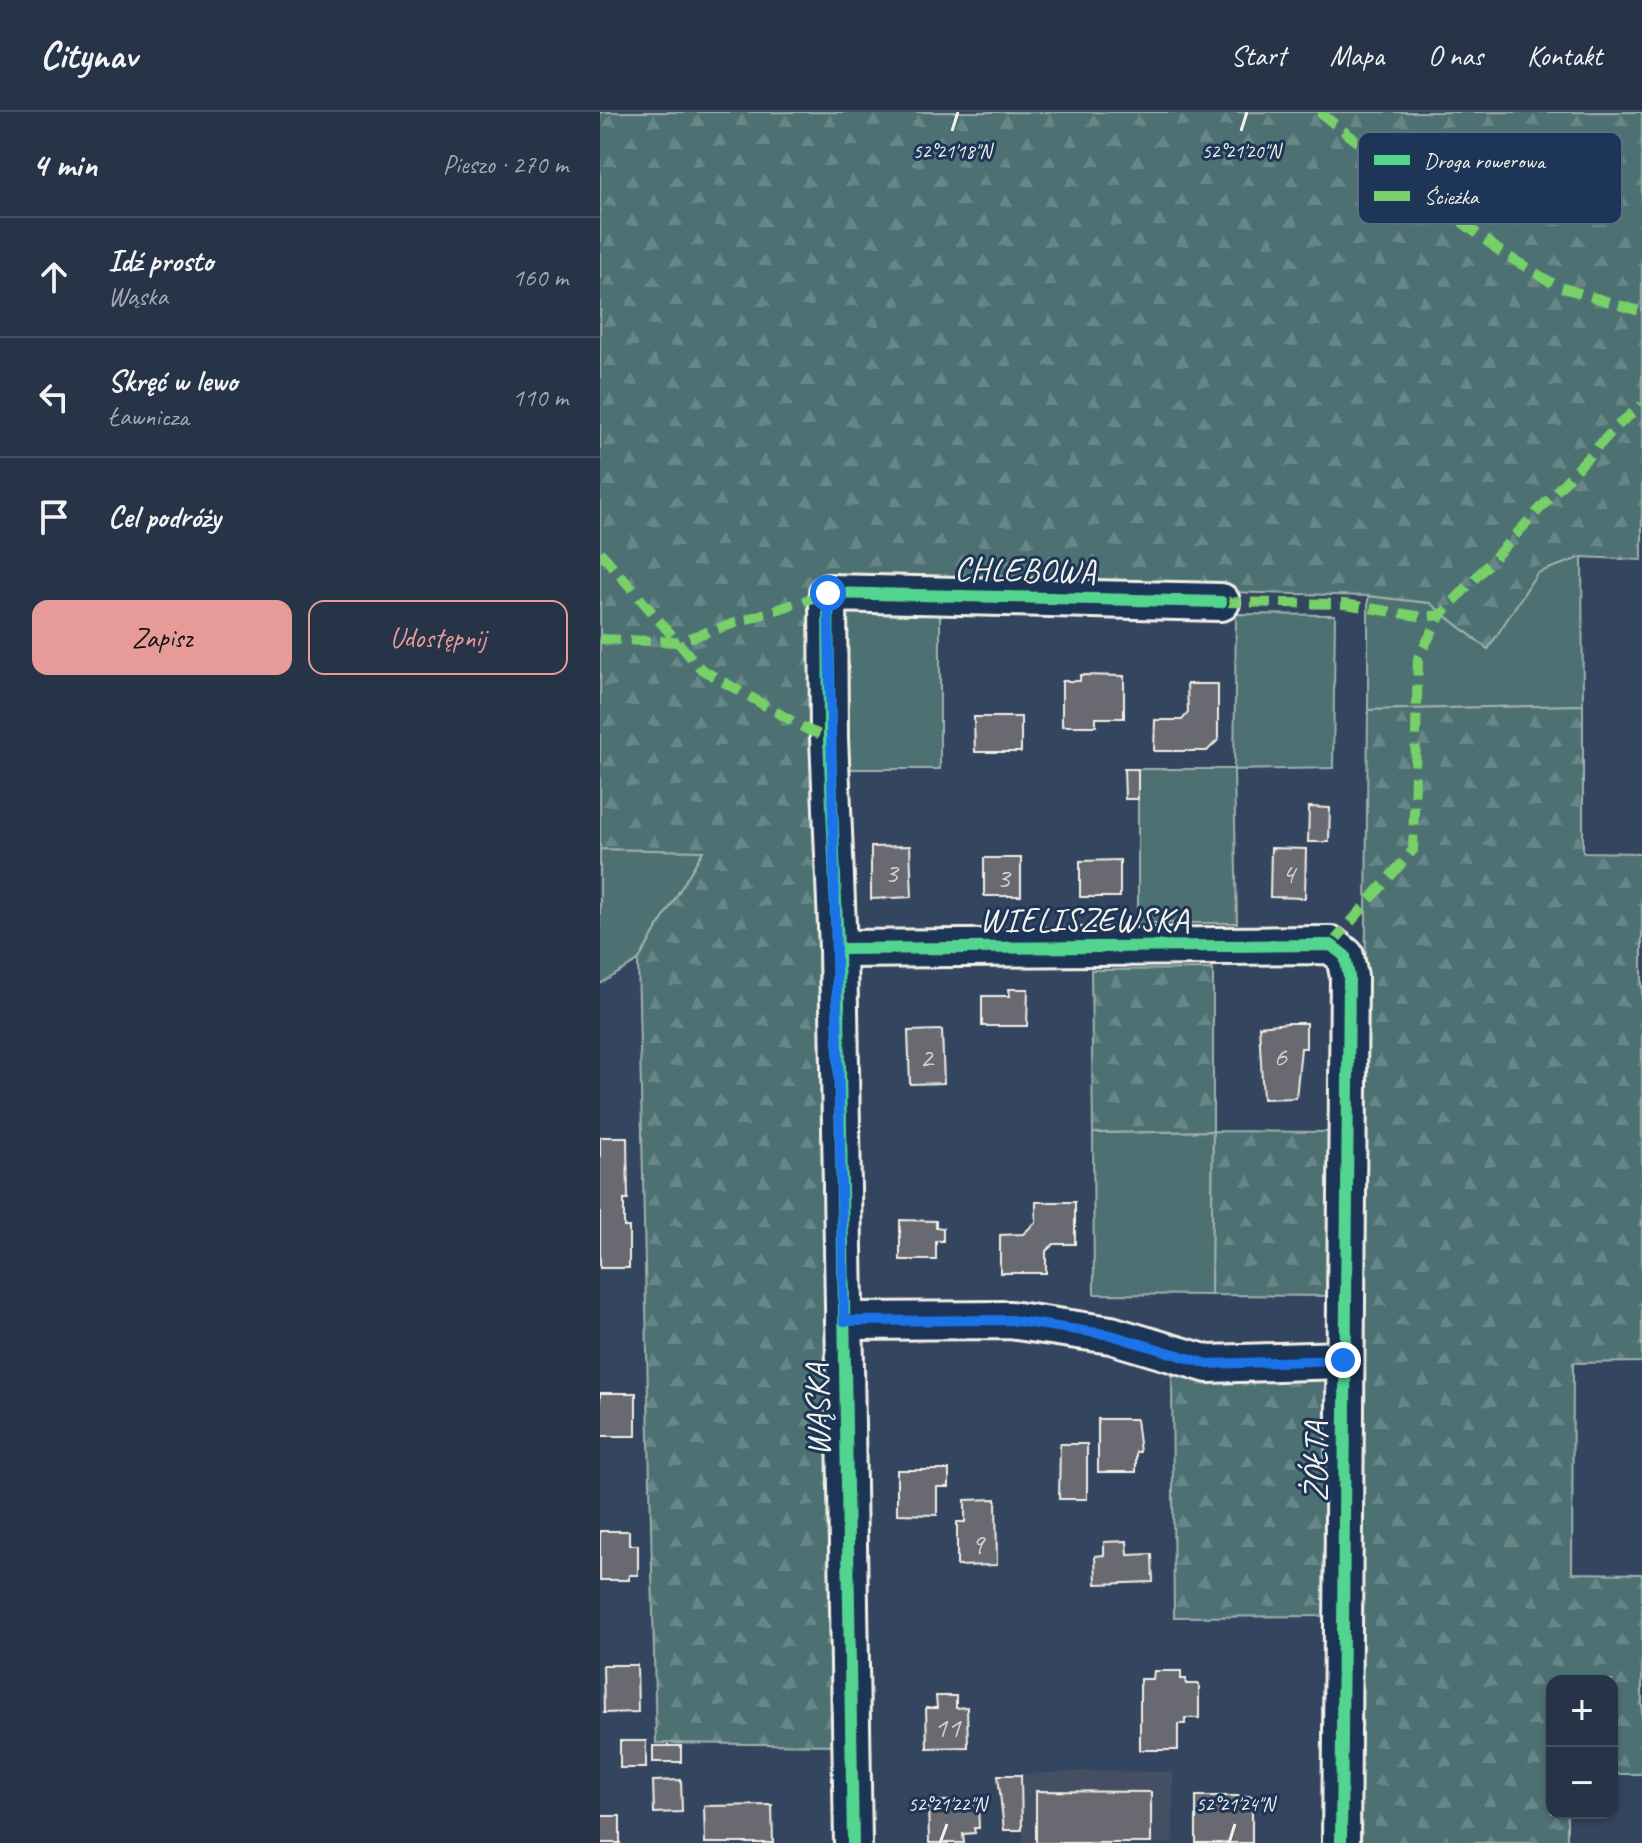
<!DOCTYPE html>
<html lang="pl">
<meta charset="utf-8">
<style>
:root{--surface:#273447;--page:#2f3c4e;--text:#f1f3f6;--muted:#a4aab4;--line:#434f60;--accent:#e69b98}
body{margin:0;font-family:Caveat,sans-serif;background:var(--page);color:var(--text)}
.controls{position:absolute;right:24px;bottom:24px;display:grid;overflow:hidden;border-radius:16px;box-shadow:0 2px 6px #0004}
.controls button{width:72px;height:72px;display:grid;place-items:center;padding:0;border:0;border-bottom:2px solid var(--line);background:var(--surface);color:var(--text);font:40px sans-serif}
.stop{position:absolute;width:24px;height:24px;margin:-18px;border:6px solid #1a73e8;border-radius:50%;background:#fff}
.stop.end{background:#1a73e8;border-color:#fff;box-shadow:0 2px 8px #0008}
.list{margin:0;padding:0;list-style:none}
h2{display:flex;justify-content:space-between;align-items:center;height:104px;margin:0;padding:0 32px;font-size:34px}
h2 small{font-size:26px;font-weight:400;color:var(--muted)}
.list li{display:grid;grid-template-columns:52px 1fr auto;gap:24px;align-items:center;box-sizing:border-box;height:120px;padding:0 32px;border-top:2px solid var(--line)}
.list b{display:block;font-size:30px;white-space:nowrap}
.list p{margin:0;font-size:26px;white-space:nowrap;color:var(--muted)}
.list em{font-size:26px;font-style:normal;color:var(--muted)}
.actions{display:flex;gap:16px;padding:24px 32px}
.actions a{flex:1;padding:18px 0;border:2px solid var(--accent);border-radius:16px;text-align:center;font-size:28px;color:var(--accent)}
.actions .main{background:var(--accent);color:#111}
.icon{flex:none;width:44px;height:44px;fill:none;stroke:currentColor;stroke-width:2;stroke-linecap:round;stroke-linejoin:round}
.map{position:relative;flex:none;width:1042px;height:1731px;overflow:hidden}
header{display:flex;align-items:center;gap:48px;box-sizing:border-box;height:112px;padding:0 40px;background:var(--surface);border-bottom:2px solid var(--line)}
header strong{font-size:38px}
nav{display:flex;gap:44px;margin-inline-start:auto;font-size:28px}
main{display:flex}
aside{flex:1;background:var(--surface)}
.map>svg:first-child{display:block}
.built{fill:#445064}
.grass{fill:#4d7173;stroke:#a0b1ae;stroke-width:2}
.forest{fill:url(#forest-firs);stroke:#a0b1ae;stroke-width:2}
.building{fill:#686971;stroke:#f4f1e8;stroke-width:2}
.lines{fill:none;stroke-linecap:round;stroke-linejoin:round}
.minor-casing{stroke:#f4f1e8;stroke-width:42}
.minor{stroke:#1d3557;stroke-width:36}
.quiet{stroke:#78d068;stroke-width:10;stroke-dasharray:20 10;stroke-linecap:butt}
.cycleway-casing{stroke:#1d3557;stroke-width:17}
.cycleway{stroke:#53d58f;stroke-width:12}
.route{stroke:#1a73e8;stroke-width:10}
.ticks{fill:none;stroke:#f4f1e8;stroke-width:3}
.labels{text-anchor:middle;stroke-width:6;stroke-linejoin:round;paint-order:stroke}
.number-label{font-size:30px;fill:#d1cfca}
.street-label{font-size:34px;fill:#f4f1e8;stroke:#1d3557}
.key{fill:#1d3557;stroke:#5e6d82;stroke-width:2}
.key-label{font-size:22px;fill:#f4f1e8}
.ticks-label{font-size:20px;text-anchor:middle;fill:#f4f1e8;stroke:#1d3557;stroke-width:6;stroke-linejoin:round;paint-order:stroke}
</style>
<header>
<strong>Citynav</strong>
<nav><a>Start</a><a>Mapa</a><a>O nas</a><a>Kontakt</a></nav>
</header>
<main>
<aside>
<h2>4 min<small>Pieszo · 270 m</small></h2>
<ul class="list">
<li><svg class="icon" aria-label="ahead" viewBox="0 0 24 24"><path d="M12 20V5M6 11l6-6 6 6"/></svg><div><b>Idź prosto</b><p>Wąska</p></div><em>160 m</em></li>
<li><svg class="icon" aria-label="left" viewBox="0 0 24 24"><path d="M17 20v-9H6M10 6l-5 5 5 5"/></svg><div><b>Skręć w lewo</b><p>Ławnicza</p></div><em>110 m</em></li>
<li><svg class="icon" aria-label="arrive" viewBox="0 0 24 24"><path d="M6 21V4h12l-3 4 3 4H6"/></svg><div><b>Cel podróży</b></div></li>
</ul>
<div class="actions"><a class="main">Zapisz</a><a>Udostępnij</a></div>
</aside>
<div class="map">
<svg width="1042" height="1731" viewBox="0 0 1042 1731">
<defs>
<pattern id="forest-firs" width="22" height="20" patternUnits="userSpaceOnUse" patternTransform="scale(2)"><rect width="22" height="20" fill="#4d7173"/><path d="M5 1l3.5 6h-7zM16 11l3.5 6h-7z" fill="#678687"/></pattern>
</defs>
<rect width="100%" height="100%" fill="#34455f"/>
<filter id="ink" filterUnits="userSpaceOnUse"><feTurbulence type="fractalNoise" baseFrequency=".0125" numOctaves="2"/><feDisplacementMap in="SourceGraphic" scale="16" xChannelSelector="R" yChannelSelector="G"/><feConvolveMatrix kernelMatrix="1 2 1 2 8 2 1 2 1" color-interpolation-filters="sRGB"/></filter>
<g filter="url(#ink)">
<path class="built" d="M494,1659l79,1v71h-150v-69z"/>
<g class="grass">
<path d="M982,445l1,148 -215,5v-114l62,7 58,46 48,-76z"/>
<path d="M240,494l100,1v162h-94z"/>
<path d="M636,502l99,1 -2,153 -99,2 3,153h-99v-154h96z"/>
<path d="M0,737l104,1 -66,111 -38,23z"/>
<path d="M613,1019l-2,164 -117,-1 -1,-161z"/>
</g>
<g class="forest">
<path d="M0,0h1042v448l-60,-3 -45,16 -49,76 -58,-46 -62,-7 -549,-15 24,1164 -187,-2 -18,-782 65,-110 -103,-2z"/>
<path d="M983,593v147l59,1v509l-69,1 -1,210 70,1v200h-30v-93h-60v132h15v30h-210l11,-1133z"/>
<path d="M613,857v162l118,1 1,164 -121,-1 2,-164 -120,2 -2,-163z"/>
<path d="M730,1263l-3,241 -153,1 -2,-241z"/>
</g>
<g class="building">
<path d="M480,563l44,1v42h-28v8h-34v-45h18z"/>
<path d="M587,572h31v56l-11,11h-53l1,-31h27l6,-7z"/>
<path d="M374,605h47v35h-46z"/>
<path d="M524,657h14v30h-13z"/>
<path d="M709,695l21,1 -1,34h-21z"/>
<path d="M310,734l2,51 -41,2v-52z"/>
<path d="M671,736l35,1 -1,49 -35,-1z"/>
<rect x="384" y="746" width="37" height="38"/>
<path d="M520,748v37h-40v-36z"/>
<path d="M409,877h19l-1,37h-45v-30h28z"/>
<path d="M688,911h18v25h-5l-5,50 -33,1 -4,-73z"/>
<path d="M342,918l2,53 -34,1 -2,-53z"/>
<path d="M0,1025h27l1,63h-4v27h5v41h-29z"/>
<path d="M436,1090h39v42h-21l-8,7v22h-46v-38l23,-1 13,-12z"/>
<path d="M300,1108l36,1v6l7,1v13h-7v19h-36z"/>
<rect x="0" y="1281" width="36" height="43"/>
<path d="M498,1307h38l4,33h-4v20h-38z"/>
<path d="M460,1332h27v55h-28z"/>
<path d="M297,1358h52v17h-12v28l-40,-1z"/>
<path d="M396,1387l1,66 -40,1v-44h8v-22z"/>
<path d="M0,1419h29v14h9v30h-9v5h-29z"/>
<path d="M527,1429l1,14 24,-1 1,28 -57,2 -1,-28 9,-1v-13z"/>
<path d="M3,1553h34l1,47 -34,1z"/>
<path d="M554,1559h27v8h5v5h13v34h-14v6h-7v26h-38v-71h13z"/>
<path d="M336,1584h20v12l11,-1 1,40 -41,1 -1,-40h11z"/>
<rect x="20" y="1629" width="26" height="27"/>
<rect x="53" y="1634" width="28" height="16"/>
<path d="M398,1663h23l1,55h-18z"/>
<path d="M81,1668l1,32 -28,1 -1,-32z"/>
<path d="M436,1679l115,1v51h-115z"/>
<rect x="596" y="1684" width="56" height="47"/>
<path d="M328,1689h50l1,27h-5l1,5 -12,1 1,9h-35z"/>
<path d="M172,1693l1,38h-68l-1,-37z"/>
<rect x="0" y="1704" width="20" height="27"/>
</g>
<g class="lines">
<defs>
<g id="minor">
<path d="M238,837l493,-4 14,11 4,21 -8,866"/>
<path d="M244,1209l166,-1 101,15 97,29 135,-4"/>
<path d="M253,1731l-15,-894 -9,-211 -1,-145 393,9"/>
</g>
</defs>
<use href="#minor" class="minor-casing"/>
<use href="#minor" class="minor"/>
<g class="quiet">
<path d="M719,0l182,140 56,34 85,26"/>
<path d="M0,440l101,117 107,61 21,8"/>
<path d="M621,490l124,2 79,13 17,-2 176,-189 25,-21"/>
<path d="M0,527l77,3 151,-49"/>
<path d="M731,833l82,-95 5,-192 23,-43"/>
</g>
<defs>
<g id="cycleway">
<path d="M238,837l493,-4 14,11 4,21 -8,866"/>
<path d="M253,1731l-15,-894 -9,-211 -1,-145 393,9"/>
</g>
</defs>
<use href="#cycleway" class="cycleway-casing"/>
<use href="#cycleway" class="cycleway"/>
</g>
</g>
<g class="lines" filter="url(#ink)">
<path class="route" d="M228,481l16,728 166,-1 101,15 97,29 135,-4"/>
</g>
<path class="ticks" d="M352,19l6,-19M641,19l6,-19M340,1731l7,-19M629,1731l6,-19"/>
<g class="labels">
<g class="number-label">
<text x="291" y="770">3</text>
<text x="688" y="771">4</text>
<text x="403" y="775">3</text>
<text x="680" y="954">6</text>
<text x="326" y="955">2</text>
<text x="377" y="1442">9</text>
<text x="347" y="1625">11</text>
</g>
<g class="street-label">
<text transform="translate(425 457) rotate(1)" y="12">CHLEBOWA</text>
<text x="484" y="819">WIELISZEWSKA</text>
<text transform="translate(217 1298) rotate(-91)" y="12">WĄSKA</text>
<text transform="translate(715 1350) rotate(-90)" y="12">ŻÓŁTA</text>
</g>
</g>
<rect x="758" y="20" width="264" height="92" rx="12" class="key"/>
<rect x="774" y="43" width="36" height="10" fill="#53d58f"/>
<rect x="774" y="79" width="36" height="10" fill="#78d068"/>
<g class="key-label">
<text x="824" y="56">Droga rowerowa</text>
<text x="824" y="92">Ścieżka</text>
</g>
<g class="ticks-label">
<text x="352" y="46">52°21'18"N</text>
<text x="641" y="46">52°21'20"N</text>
<text x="347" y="1699">52°21'22"N</text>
<text x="635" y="1699">52°21'24"N</text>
</g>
</svg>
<div class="controls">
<button>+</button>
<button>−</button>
</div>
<div class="stop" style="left:228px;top:481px"></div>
<div class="stop end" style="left:743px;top:1248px"></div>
</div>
</main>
